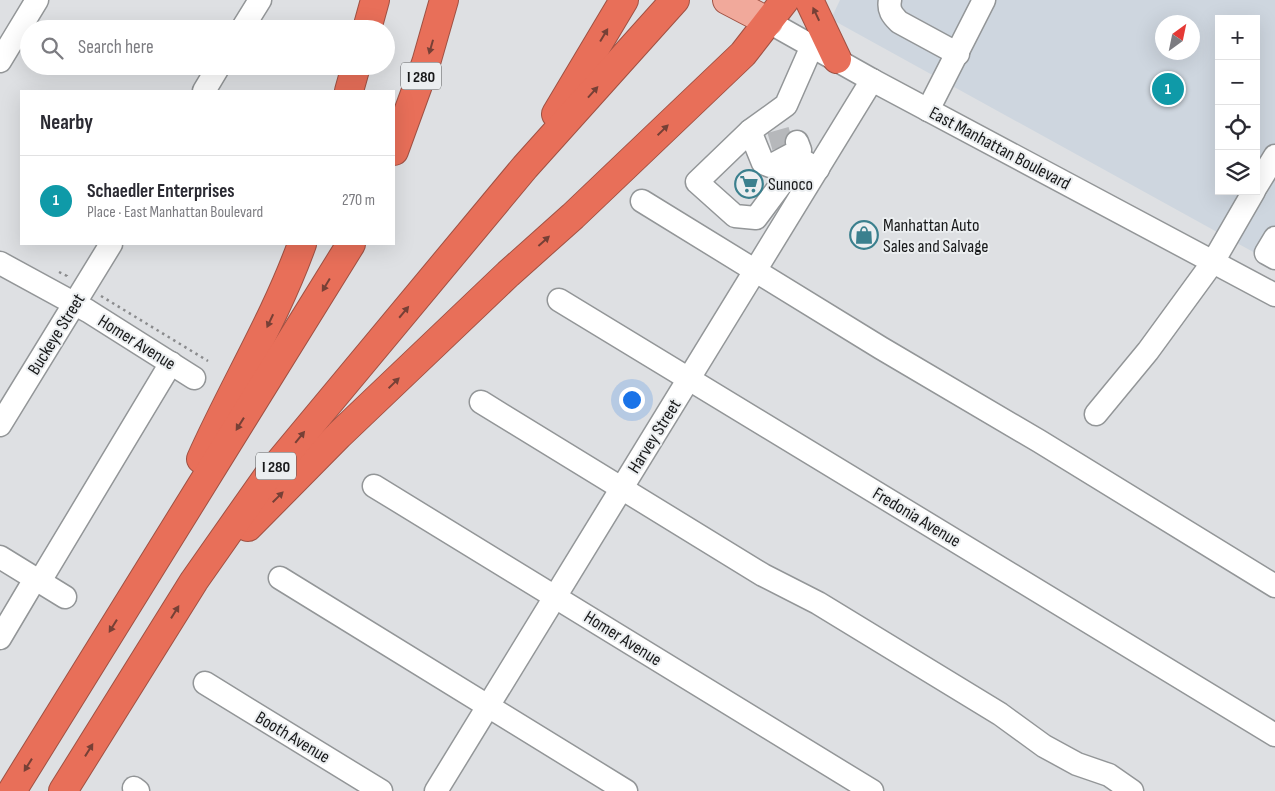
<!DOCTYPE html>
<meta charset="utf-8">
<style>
:root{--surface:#fff;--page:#f2f2f3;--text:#2b2b33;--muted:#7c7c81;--line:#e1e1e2;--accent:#b45309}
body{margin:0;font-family:"Sofia Sans Condensed",sans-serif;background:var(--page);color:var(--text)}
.controls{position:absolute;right:15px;top:15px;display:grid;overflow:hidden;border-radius:0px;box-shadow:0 5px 20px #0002}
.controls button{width:45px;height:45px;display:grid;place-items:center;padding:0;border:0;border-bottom:1px solid var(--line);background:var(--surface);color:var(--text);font:25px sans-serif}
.compass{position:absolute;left:1155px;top:15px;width:45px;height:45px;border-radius:50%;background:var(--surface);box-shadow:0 5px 20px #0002;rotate:33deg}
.you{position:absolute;left:631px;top:399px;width:18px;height:18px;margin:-12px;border:4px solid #fff;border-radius:50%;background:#1a73e8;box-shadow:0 0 0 8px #1a73e833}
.badge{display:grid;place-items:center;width:32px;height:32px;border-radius:50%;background:var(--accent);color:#fff;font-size:16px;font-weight:700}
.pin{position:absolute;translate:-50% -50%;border:2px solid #fff;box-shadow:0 1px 5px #0006}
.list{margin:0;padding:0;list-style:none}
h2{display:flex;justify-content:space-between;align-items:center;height:65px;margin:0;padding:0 20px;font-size:21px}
h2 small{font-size:16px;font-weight:400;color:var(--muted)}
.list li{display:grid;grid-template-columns:32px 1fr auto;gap:15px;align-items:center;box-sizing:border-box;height:90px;padding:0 20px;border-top:1px solid var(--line)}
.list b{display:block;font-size:19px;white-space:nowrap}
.list p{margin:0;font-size:16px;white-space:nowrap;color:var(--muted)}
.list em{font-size:16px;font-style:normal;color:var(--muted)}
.icon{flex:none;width:28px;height:28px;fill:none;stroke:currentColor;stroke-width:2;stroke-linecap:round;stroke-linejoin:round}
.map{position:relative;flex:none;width:1275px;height:791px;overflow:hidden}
.search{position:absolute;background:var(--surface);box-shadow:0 5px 20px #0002;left:20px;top:20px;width:375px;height:55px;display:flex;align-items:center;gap:12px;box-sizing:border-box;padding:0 18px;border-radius:28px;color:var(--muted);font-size:19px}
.panel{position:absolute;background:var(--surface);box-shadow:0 5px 20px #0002;left:20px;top:90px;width:375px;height:155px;border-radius:0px}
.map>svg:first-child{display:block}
.built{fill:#ced6df;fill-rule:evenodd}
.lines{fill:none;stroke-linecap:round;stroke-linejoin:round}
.minor-tunnel{stroke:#b6b8bb;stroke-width:22;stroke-dasharray:22 11;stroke-linecap:butt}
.minor-casing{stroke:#939698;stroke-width:25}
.major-casing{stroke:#9f5143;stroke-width:30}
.highway-casing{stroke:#9f5143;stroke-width:30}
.path{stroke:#8a8b8d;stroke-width:2.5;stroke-dasharray:2.5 4;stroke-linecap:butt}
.minor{stroke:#fff;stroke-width:22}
.major{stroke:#f1a99b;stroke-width:28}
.highway{stroke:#e86f59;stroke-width:28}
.oneway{fill:#764036}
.labels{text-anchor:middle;stroke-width:4;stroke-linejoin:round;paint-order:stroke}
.shield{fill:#ebeef0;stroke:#57595a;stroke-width:1}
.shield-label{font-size:16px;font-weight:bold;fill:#18191a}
.street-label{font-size:18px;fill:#18191a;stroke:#ebeef0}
.poi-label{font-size:18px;fill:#18191a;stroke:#ebeef0;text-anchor:start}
</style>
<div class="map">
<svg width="1275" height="791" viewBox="0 0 1275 791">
<rect width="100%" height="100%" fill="#dee0e3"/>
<path class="built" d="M840,0h435v264l-444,-245zM1219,19h37v172h-37zM1162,22h30v30h-30z"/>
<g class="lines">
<path class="minor-tunnel" d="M778,130l5,17"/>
<defs>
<g id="minor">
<path d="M890,0c-2,10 2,15 9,22l59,32"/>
<path d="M769,22l103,58 403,215"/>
<path d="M242,29l18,-29"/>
<path d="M812,46l-26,59 -36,26 -53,51 38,34 21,2 44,-59 18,10"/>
<path d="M0,61l37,-61"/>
<path d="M204,91l15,-25"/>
<path d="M928,110l56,-110"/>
<path d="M750,131l13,32 7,3 30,-16 -3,-8"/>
<path d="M1256,187l19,-31"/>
<path d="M642,201l239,147 158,93 236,145"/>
<path d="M1275,238l-9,15 9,5"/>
<path d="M0,263l88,48 106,67"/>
<path d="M559,300l716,435"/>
<path d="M481,402l282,173 55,28 182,111 44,32 33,18 32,11 23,16"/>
<path d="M1096,414l52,-63 65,-89 41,-71"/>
<path d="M0,425l111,-181"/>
<path d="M374,486l498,305"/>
<path d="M0,557l65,40"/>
<path d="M280,578l346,213"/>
<path d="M40,581l131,-218"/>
<path d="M0,638l35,-59"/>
<path d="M205,683l176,108"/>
<path d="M134,788l4,3"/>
<path d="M436,791l436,-711"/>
</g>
<path id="major" d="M727,0l42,22"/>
<g id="highway">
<path d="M809,0l28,59"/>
<path d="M367,29l8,-29"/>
<path d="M349,91l7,-25"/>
<path d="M556,114l68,-114"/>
<path d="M394,151l32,-88 18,-63"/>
<path d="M201,459c32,-72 74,-140 101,-215"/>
<path d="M248,527l91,-92 169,-161 65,-58 170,-162 42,-54"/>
<path d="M12,791l339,-547"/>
<path d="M63,791l131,-210 73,-104 258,-310 150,-167"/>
</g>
</defs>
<use href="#minor" class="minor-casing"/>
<use href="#major" class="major-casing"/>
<use href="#highway" class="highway-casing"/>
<g class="path">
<path d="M59,272l8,4v3"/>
<path d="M101,296l107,65"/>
</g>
<use href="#minor" class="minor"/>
<use href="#major" class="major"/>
<use href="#highway" class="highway"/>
</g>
<defs><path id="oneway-solid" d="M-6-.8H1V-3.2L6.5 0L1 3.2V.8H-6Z" transform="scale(1.25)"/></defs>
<g class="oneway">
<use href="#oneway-solid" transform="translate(816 14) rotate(-115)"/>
<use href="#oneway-solid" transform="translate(604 35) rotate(-59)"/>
<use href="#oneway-solid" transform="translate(431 47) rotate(106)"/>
<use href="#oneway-solid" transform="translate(593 92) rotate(-48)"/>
<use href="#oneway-solid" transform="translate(663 130) rotate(-44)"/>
<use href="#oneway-solid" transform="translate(544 241) rotate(-42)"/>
<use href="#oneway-solid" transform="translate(326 285) rotate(121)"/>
<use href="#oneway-solid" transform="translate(404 312) rotate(-50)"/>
<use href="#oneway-solid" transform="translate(270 321) rotate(115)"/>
<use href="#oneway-solid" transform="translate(394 383) rotate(-44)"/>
<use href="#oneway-solid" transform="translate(240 424) rotate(122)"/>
<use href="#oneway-solid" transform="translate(300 437) rotate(-51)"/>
<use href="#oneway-solid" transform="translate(278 497) rotate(-45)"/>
<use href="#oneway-solid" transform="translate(175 612) rotate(-58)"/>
<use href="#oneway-solid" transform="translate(113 626) rotate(122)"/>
<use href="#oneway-solid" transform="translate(89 750) rotate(-58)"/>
<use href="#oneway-solid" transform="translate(28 765) rotate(122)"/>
</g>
<defs>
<symbol id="supermarket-ring" viewBox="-11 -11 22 22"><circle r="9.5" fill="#ebeef0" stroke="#3b808e" stroke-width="1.5"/><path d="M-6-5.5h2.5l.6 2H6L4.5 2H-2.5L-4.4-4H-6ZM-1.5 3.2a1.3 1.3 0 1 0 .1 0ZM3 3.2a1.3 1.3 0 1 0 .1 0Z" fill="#3b808e"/></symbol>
<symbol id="shop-ring" viewBox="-11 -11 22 22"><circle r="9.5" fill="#ebeef0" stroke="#3b808e" stroke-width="1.5"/><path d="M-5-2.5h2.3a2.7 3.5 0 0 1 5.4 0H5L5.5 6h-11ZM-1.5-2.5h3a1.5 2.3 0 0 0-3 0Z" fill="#3b808e"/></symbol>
</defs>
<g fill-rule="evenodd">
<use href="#supermarket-ring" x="733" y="168" width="32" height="32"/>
<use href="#shop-ring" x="848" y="219" width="32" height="32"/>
</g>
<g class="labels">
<g class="shield">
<rect x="401" y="62.5" width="40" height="27" rx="4"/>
<rect x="256" y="452.5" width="40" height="27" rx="4"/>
</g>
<g class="shield-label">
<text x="421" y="82">I 280</text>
<text x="276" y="472">I 280</text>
</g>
<g class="street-label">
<text transform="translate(1000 148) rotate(28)" y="6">East Manhattan Boulevard</text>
<text transform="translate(56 334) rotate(-58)" y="6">Buckeye Street</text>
<text transform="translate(137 342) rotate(32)" y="6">Homer Avenue</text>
<text transform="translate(654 436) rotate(-58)" y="6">Harvey Street</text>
<text transform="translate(917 517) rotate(31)" y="6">Fredonia Avenue</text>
<text transform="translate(623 638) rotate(32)" y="6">Homer Avenue</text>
<text transform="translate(293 737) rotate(31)" y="6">Booth Avenue</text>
</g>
<g class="poi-label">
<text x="768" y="190">Sunoco</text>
<text x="883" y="231">Manhattan Auto<tspan x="883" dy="21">Sales and Salvage</tspan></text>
</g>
</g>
</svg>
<div class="controls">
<button>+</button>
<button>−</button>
<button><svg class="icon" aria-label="locate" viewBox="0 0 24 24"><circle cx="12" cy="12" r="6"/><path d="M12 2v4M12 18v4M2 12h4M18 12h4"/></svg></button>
<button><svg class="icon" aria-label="layers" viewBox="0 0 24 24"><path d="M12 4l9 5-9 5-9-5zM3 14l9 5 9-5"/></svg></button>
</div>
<svg class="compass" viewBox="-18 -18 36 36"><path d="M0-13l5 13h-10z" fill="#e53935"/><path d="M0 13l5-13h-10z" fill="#7c7c81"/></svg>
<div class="you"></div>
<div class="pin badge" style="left:1168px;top:89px;background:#0f9aa8">1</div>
<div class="search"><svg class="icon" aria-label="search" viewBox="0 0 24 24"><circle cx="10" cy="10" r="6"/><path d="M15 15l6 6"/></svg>Search here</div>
<section class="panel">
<h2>Nearby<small></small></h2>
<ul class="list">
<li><span class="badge" style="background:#0f9aa8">1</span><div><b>Schaedler Enterprises</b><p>Place · East Manhattan Boulevard</p></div><em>270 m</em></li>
</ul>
</section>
</div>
